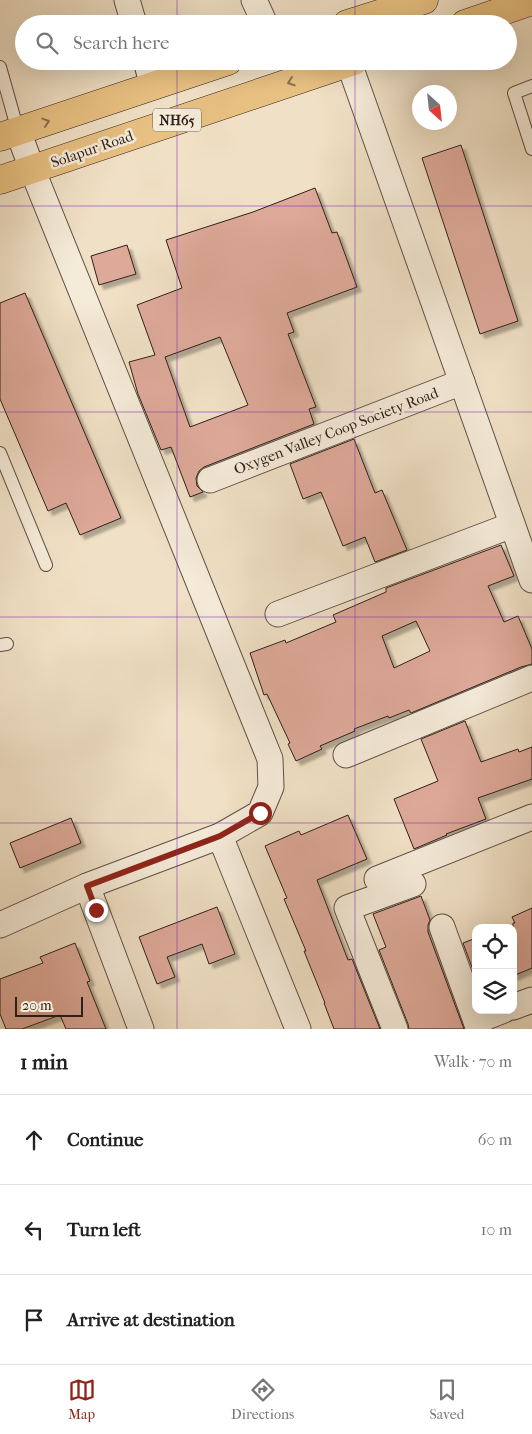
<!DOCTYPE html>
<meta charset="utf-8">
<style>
:root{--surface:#fff;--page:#f6f6f6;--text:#222;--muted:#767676;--line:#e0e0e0;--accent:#8f2418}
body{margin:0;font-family:"IM FELL French Canon",serif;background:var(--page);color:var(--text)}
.controls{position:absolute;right:15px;bottom:15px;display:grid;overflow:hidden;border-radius:10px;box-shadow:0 5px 20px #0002}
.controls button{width:45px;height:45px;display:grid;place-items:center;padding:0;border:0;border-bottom:1px solid var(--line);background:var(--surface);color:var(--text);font:25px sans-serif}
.compass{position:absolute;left:412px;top:85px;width:45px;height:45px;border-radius:50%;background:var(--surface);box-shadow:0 5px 20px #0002;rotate:153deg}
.scale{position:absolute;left:15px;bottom:12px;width:68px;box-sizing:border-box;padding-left:5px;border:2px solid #2e201b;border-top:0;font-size:14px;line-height:18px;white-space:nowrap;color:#2e201b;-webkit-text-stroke:4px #f5ebd9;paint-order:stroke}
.stop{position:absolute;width:15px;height:15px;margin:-11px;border:4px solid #8f2418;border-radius:50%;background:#fff}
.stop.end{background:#8f2418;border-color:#fff;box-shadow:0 1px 5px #0008}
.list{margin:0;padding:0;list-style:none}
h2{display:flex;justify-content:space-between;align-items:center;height:65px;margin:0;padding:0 20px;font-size:21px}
h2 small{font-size:16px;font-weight:400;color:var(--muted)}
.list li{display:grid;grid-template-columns:32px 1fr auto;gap:15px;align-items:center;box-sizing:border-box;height:90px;padding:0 20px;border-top:1px solid var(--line)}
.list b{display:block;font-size:19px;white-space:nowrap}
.list em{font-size:16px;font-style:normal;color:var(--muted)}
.icon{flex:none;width:28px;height:28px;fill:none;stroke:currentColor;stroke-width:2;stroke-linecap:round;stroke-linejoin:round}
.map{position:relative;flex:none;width:532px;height:1029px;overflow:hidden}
.search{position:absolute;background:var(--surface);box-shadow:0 5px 20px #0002;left:15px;right:15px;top:15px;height:55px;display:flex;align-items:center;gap:12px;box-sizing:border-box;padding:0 18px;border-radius:28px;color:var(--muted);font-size:19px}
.sheet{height:335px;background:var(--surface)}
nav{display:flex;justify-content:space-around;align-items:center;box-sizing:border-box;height:70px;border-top:1px solid var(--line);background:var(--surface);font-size:14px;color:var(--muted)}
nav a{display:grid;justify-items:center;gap:2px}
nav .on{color:var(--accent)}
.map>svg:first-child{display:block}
.building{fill:#dea999;stroke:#2e201b;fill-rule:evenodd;filter:url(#shadow)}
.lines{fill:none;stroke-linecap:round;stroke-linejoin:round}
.lane-casing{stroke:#5e5046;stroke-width:14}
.street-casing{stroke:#5e5046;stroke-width:27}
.highway-casing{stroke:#2e201b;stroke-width:29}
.lane{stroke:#f5ebd9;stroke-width:12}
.street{stroke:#f5ebd9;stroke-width:25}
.highway{stroke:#e8c082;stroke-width:28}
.oneway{stroke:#8b704e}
.route{stroke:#8f2418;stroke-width:6}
.grid{fill:none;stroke:#7b2cbf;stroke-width:1;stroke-opacity:0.55}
.labels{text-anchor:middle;stroke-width:5;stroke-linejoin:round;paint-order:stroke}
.shield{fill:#f5ebd9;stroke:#6a5d54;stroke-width:1}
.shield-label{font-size:14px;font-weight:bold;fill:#2e201b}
.street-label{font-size:15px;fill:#2e201b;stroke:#f5ebd9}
</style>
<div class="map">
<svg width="532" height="1029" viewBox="0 0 532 1029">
<defs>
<filter id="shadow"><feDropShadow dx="4.5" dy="4.5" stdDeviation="1" flood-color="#0004"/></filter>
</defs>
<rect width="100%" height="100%" fill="#f0e0c5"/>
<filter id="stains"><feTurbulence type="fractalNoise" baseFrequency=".004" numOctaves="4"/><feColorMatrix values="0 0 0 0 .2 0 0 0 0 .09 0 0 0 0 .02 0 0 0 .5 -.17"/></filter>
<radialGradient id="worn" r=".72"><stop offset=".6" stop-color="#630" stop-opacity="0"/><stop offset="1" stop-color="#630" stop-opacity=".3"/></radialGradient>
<g class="building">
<path d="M461,145l57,176 -38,13 -58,-176z"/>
<path d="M315,188l17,45 5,-1 20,55 -70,26 7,19 -6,2 28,73 -7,2 5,15 -110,43 -5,4 -3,7 1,8 6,6 -13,5 -19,-50 -10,3 -23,-56 -9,-32 26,-7 -18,-50 45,-17 -16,-48 87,-28zM220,337l28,68 -58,22 -25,-70z"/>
<path d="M127,245l9,29 -37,11 -8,-29z"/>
<path d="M25,293l96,225 -41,17 -14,-32 -18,8 -48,-112v-96z"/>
<path d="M354,439l21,54 7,-3 25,60 -32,12 -10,-25 -22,9 -22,-54 -18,7 -13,-35z"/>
<path d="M501,545l13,31 -26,10 16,36 14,-6 14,33v15l-11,3 -110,46 -2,-3 -20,8 -1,-2 -34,13 1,2 -35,15 2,3 -26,12 -8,-17 2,-1 -23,-49 -3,1 -14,-42 35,-13 1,3 50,-21 -3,-7 53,-23v-4zM416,621l14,30 -36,17 -12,-32z"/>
<path d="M465,721l16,41 37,-13 1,3 13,-5v32l-54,19 8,21 -40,15 1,1 -33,14 -20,-50 44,-18 -17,-42z"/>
<path d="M348,815l19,44 -50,21 31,80 4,-1 28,70h-46l-10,-26h1l-21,-52h2l-22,-52 3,-1 -22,-52 34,-15 2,4z"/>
<path d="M71,818l10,25 -61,25 -10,-25z"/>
<path d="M421,896l9,24 -2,5v7l36,97h-55l-1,-5 -29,-74 7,-3 -13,-33z"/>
<path d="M217,907l18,47 -26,10 -7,-20 -35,13 8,20 -18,7 -18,-47z"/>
<path d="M532,908v60l-19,8v-53h2l-3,-6z"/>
<path d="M476,938v40l-13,-35z"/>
<path d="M75,943l15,38 -3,1 19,47h-40l-6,-14 -38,14h-16l-6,-15v-35l43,-16 -3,-6z"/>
</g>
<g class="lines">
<defs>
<g id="lane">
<path d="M0,67l18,64"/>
<path d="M532,86l-18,7 18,56"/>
<path d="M0,453l46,112"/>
<path d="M0,645l7,-1"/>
</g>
<g id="street">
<path d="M127,0l7,24"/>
<path d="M254,0l11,24"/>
<path d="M146,61l7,25"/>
<path d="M349,63l183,517"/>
<path d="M210,480l252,-98"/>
<path d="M278,614l234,-89"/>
<path d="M346,755l186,-77"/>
<path d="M220,836l78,193"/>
<path d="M377,879l155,-62"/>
<path d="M87,886l54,143"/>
<path d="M0,925l87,-39 133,-50 40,-23 11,-26 -1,-28 -238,-590 -14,-38"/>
<path d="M442,927l34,94"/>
<path d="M513,1007l19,-7"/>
<path d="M395,1029l-48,-121 66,-24"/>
<path d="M479,1029l-3,-8 28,-11"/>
</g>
<g id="highway">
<path d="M347,24l77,-24"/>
<path d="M465,24l67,-23"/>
<path d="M0,137l228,-76"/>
<path d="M0,180l354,-119"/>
</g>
</defs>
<use href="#lane" class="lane-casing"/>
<use href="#street" class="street-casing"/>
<use href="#highway" class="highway-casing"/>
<use href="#lane" class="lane"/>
<use href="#street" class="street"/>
<use href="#highway" class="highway"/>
</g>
<defs><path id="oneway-chevron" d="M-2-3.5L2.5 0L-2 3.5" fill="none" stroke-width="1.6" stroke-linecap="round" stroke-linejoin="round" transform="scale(1.25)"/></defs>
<g class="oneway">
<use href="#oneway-chevron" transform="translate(291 82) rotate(161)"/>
<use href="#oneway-chevron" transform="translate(46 122) rotate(-18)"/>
</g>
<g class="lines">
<path class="route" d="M96,910l-9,-24 133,-50 40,-23"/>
</g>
<path class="grid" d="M177,0v24M355,0v24M177,61v968M355,61v968M0,206h532M0,412h532M0,617h532M0,823h532"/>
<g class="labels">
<rect class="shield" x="153" y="108.5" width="48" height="23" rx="4"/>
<g class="shield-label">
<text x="177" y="125">NH65</text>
</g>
<g class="street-label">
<text transform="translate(92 149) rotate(-19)" y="5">Solapur Road</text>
<text transform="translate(336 431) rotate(-21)" y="5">Oxygen Valley Coop Society Road</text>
</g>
</g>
<rect width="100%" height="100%" filter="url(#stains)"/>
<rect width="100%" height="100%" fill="url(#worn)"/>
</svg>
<div class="controls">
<button><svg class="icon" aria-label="locate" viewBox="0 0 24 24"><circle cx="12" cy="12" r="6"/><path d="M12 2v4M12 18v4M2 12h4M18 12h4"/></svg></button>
<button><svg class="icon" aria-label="layers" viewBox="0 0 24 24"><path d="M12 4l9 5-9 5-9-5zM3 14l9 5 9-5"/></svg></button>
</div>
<svg class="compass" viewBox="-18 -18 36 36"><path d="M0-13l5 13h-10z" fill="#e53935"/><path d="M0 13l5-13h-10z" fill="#767676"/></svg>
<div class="scale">20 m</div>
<div class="stop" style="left:260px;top:813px"></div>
<div class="stop end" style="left:96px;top:910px"></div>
<div class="search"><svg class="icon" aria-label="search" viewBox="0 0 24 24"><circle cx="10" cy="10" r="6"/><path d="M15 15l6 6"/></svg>Search here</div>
</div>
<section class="sheet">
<h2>1 min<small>Walk · 70 m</small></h2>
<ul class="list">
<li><svg class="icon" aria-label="ahead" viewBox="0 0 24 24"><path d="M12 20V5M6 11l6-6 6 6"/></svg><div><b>Continue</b></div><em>60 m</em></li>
<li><svg class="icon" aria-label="left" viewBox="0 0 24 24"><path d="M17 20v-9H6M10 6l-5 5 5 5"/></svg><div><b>Turn left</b></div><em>10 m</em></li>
<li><svg class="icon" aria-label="arrive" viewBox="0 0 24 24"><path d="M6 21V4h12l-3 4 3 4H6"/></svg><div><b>Arrive at destination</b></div></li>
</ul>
</section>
<nav>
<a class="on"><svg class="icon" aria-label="map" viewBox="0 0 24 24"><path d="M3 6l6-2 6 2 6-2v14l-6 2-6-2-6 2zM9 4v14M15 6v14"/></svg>Map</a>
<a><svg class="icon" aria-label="directions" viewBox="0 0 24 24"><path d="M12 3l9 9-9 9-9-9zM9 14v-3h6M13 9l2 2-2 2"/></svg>Directions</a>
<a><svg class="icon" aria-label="saved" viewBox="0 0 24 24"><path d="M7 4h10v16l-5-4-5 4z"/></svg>Saved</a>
</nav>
